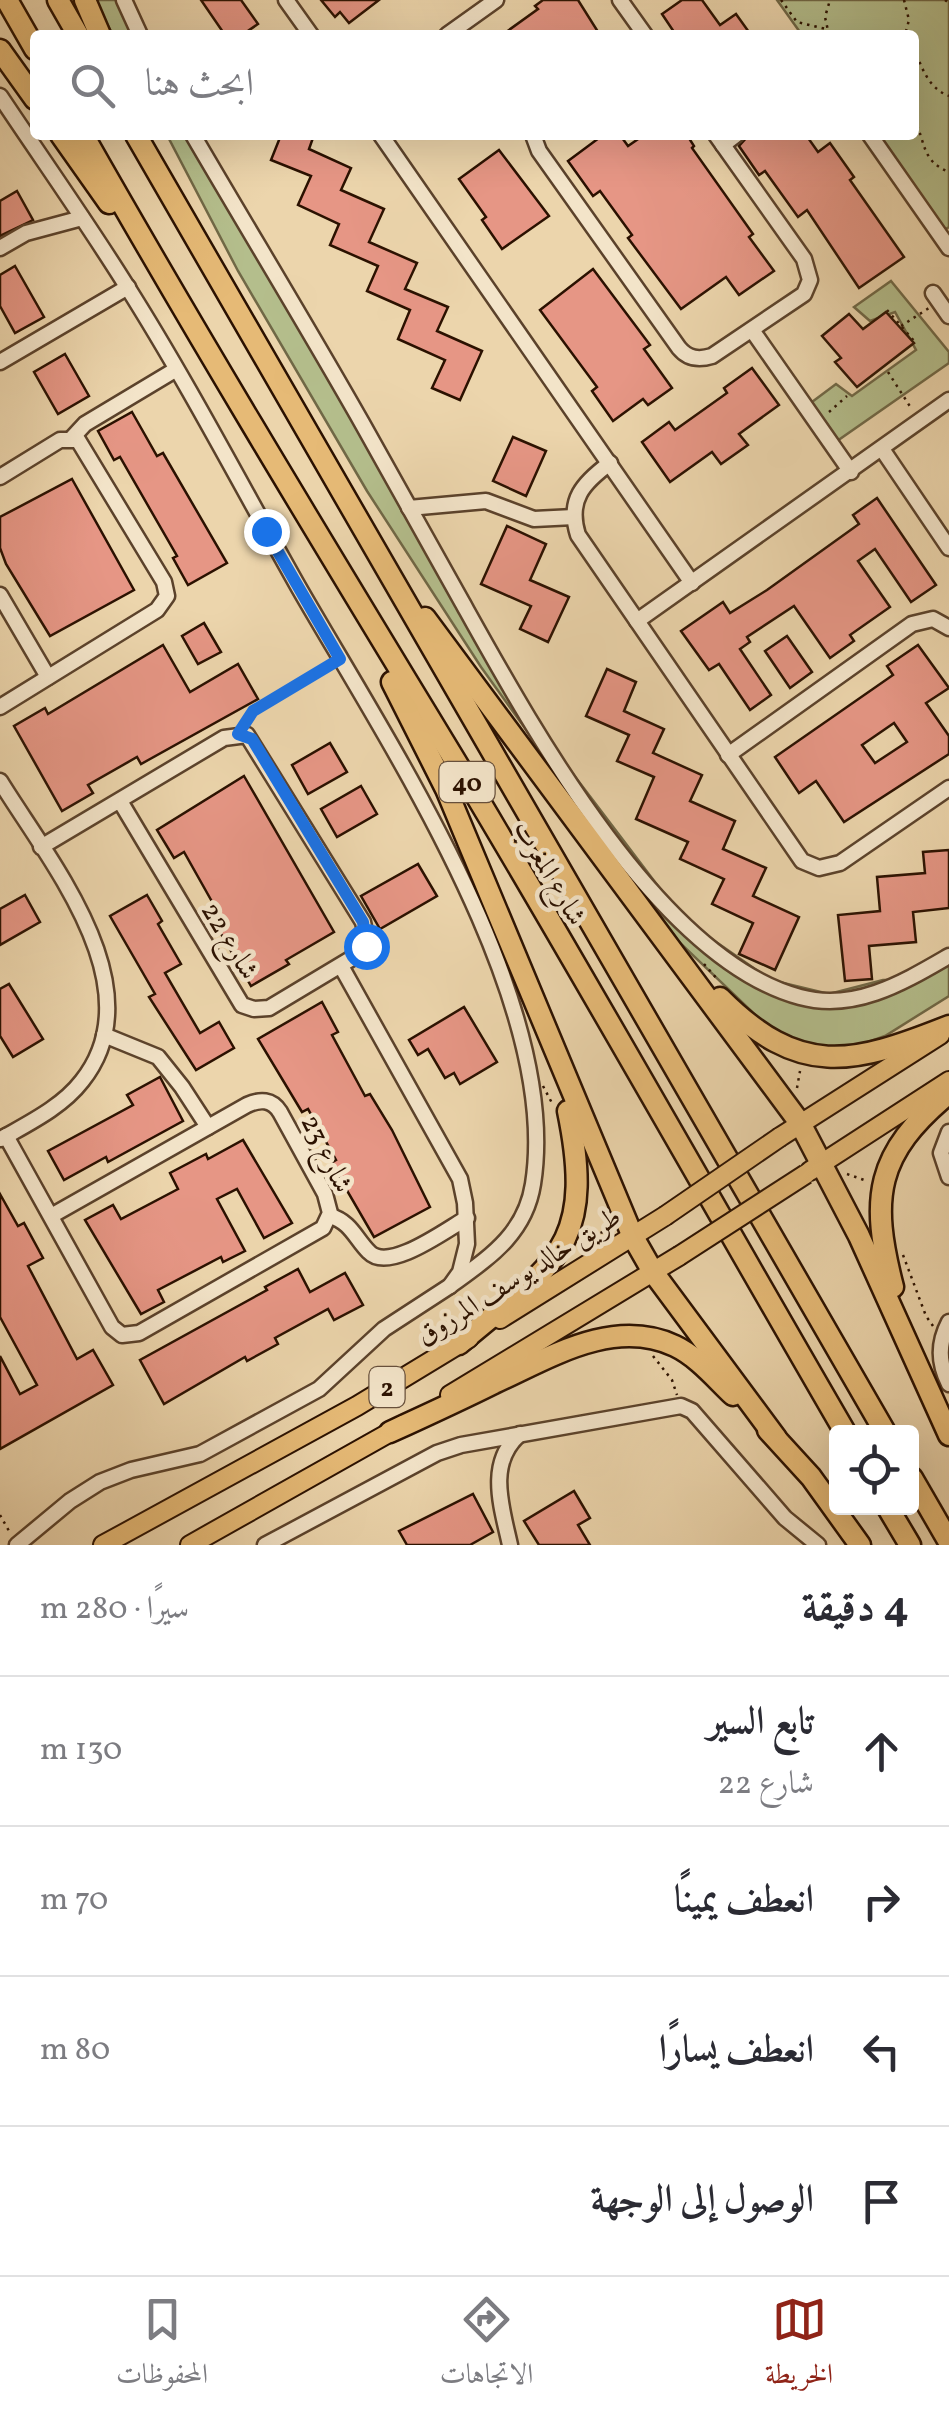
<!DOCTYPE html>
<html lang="ar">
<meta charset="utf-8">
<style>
:root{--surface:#fff;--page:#f2f2f3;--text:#2b2b33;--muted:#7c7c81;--line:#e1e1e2;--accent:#8f2418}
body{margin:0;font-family:Vollkorn,Amiri,serif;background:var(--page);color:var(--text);direction:rtl}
.controls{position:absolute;right:30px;bottom:30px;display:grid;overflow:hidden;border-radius:10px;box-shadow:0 10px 40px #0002}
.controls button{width:90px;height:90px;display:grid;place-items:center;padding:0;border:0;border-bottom:2px solid var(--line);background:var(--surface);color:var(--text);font:50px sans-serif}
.stop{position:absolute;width:30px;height:30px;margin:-22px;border:8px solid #1a73e8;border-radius:50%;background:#fff}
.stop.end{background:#1a73e8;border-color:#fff;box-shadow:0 2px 10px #0008}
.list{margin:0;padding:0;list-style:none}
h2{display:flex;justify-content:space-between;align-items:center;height:130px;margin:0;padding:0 40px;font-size:42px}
h2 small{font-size:32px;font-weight:400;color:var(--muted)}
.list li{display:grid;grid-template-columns:65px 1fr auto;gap:30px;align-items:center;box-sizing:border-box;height:150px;padding:0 40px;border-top:2px solid var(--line)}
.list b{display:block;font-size:38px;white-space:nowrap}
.list p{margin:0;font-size:32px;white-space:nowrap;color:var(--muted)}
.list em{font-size:32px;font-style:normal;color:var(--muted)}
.icon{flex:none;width:55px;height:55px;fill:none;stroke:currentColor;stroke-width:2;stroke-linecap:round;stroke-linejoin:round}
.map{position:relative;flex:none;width:949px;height:1545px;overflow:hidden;direction:ltr}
.search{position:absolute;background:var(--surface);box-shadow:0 10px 40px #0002;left:30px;right:30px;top:30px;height:110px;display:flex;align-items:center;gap:25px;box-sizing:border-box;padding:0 35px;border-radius:10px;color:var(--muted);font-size:38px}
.sheet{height:730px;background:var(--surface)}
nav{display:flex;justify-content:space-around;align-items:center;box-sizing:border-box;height:140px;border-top:2px solid var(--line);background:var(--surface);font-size:28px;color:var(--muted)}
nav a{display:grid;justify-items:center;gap:5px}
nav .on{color:var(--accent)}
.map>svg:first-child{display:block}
.green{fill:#b4be8c;stroke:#706846;stroke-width:2.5}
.building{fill:#e69685;stroke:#2b1100;stroke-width:2.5;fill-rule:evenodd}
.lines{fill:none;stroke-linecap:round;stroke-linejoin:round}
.minor-casing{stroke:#5b422b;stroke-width:19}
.major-casing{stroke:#2b1100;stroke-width:22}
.highway-casing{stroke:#2b1100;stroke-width:25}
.path{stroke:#2b1100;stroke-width:2.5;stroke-dasharray:2.5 5;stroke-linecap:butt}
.minor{stroke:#f3e4c9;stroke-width:14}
.major{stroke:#e6ba76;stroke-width:18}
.highway{stroke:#e6ba76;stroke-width:20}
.major-bridge-casing{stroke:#2b1100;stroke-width:22;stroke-linecap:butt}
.major-bridge{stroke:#e6ba76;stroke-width:18}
.route{stroke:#1a73e8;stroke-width:12}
.labels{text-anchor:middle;stroke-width:9;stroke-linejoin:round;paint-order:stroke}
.shield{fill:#f3e4c9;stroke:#67503c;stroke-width:2.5}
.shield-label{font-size:25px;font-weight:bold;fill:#2b1100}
.street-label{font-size:28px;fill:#2b1100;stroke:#f3e4c9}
</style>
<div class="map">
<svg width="949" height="1545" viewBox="0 0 949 1545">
<rect width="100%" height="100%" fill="#ecd5ac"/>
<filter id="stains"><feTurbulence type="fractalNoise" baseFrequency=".002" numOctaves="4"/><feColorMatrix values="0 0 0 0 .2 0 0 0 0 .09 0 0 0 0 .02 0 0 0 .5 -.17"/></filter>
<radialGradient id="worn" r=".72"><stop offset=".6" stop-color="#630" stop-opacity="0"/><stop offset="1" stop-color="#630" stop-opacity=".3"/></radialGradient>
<g class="green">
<path d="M94,0h23l19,35h-23z"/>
<path d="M777,0h172v227l-5,3 -69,-95h39v-100h-112z"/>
<path d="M167,135h32l145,242 127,232 80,136 132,174 88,61 58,14 54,-14h25l41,-23v39l-64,40 -48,17 -47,-5 -111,-106 -198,-275 -114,-176 -129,-220z"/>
<path d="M891,281l58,71v11l-112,78 -29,-36 28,-21 16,12 64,-46 -21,-38 -25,9 -16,-14z"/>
</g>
<g class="building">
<path d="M201,0h40l17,24 -16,11h-17z"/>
<path d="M321,0h58l-30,23 -9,-11 -5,5z"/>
<path d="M543,0h35l22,35h-98l36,-26 -3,-3z"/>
<path d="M682,0h20l18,25 16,-11 15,21h-75l-14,-21z"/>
<path d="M281,135h33l-5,14 42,19 -10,22 43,19 -15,33 48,21 -12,26 43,18 -11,24 45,20 -22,49 -28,-12 13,-28 -47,-21 12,-29 -43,-19 11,-25 -48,-21 9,-21 -41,-19 13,-29 -40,-16z"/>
<path d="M603,135h17l8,11 16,-11h43l7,11 -2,2 61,86 -4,3 25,34 -35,24 -13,-18 -45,32 -53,-71 4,-3 -32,-44 -7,5 -25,-35z"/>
<path d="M749,135h57l12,17 12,-9 24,34 -4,3 54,77 -45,31 -52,-78 -9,7 -33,-46 -6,4 -20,-29z"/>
<path d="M499,150l50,66 -47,33 -20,-29 4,-3 -27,-38z"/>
<path d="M17,191l16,29 -33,16v-35z"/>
<path d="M15,266l29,51 -29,16 -15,-27v-31z"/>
<path d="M593,269l57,76 -6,4 28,39 -24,17 -5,-6 -30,22 -21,-30 5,-4 -57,-77z"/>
<path d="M886,312l28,31 -57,44 -22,-25 6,-4 -19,-22 27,-22 14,15z"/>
<path d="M65,354l24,42 -31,18 -24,-42z"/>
<path d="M752,368l27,37 -40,29 9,11 -27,19 -9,-12 -42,30 -28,-40 27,-20 6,8 52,-37 -3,-5z"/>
<path d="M132,412l25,44 6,-3 64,110 -39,22 -15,-27 4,-2 -57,-99 -6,3 -16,-29z"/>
<path d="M513,437l33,14 -20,45 -33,-15z"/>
<path d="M72,479l62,111 -84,46 -44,-72 -6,-16v-31z"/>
<path d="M877,498l59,87 -25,17 -36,-53 -17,12 32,46 -40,28 4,6 -24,17 -36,-52 -47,31 3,5 -10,7 31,46 -21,15 -31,-46 -10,6 -28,-39 42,-29 7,11 37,-23 92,-66 -6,-9z"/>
<path d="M507,526l39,18 -16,36 39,17 -21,45 -28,-13 11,-23 -50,-22z"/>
<path d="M204,623l17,29 -23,12 -16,-28z"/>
<path d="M787,636l25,36 -22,16 -25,-37z"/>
<path d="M163,645l27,47 48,-28 20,35 -117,65 -4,-7 -49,28 5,8 -31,18 -48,-85 31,-18 3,6z"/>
<path d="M918,645l31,43 -23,15 23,33v18l-105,68 -28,-41 -17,12 -24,-36 118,-82 -6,-9zM894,723l13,19 -32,21 -13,-18z"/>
<path d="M607,669l29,13 -12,29 40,18 -11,24 49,22 -12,26 45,20 -12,28 43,19 -13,28 46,21 -24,53 -36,-16 14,-31 -41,-19 12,-25 -44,-20 8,-17 -52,-23 18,-42 -37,-16 12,-26 -43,-19z"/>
<path d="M330,743l17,29 -39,22 -16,-29z"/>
<path d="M244,776l90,156 -48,28 3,4 -38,22 -43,-75 7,-4 -31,-55 -10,6 -17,-28z"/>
<path d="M361,786l16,28 -40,23 -16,-28z"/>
<path d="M949,850v58l-36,4 3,30 -47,4 3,33 -27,2 -7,-66 42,-4 -3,-34 48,-4 -2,-21z"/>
<path d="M418,864l19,32 -57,33 -19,-33z"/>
<path d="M25,895l15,27 -40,23v-36z"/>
<path d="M147,895l15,26 -4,3 23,40 -16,9 35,60 19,-11 15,26 -38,22 -47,-73 6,-3 -45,-78z"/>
<path d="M9,984l34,55 -30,18 -13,-21v-47z"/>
<path d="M322,1002l16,30 -6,3 33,61 5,-2 22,36 38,77 -56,30 -43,-74 5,-3 -28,-51 -6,3 -44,-73z"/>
<path d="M464,1007l33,55 -37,22 -6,-11 -9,5 -17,-29 -10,6 -9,-15z"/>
<path d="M160,1077l23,44 -75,41 -2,-5 -42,23 -16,-29 85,-46 -6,-10z"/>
<path d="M243,1140l49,83 -28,15 -27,-49 -20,10 28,52 -22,11 -2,-5 -63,33 6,12 -23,12 -56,-94 28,-15 8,14 57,-30 -8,-16 36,-19 2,5z"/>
<path d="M0,1194l18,32 6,-3 19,35 -15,8 49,93 16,-9 20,35 -113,64v-93l20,38 17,-9 -37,-68z"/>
<path d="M298,1269l12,23 35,-19 18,32 -29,15 -6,-11 -53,29 3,6 -31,17 -2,-4 -81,47 -24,-44 127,-70 -2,-3z"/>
<path d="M574,1491l16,27 -12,7 12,20h-51l-15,-24z"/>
<path d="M473,1494l20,38 -23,13h-63l-8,-14z"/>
</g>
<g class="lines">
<defs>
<g id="minor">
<path d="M124,0l16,35"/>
<path d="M286,0l25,35"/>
<path d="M620,0l25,35"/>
<path d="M447,35l49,-35"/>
<path d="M0,96c42,63 86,125 126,189 62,98 116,202 173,303 89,155 263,414 234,596 -8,51 -45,74 -83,102"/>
<path d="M193,135c56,96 114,191 169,288 33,60 67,119 100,179 68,122 196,357 338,395 55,15 104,-15 149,-41"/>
<path d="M381,135l311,448"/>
<path d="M533,135l6,16 140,197c9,11 20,12 33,8l92,-62 6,-14 -6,-21 -88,-124"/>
<path d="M870,135l79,113"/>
<path d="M723,145l13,-10"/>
<path d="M0,248l26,-15 56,-15"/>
<path d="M933,293l16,23"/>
<path d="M752,330l99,142"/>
<path d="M0,362l128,-75"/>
<path d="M72,438l13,-14 90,-54"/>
<path d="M882,449l67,99"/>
<path d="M610,463c-27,20 -43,37 -32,72l224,326 17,7 21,-5 109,-75"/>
<path d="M0,477l60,-37h18l86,142 3,14 -10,14 -157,97"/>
<path d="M409,508l77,-7 48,18 40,-2"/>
<path d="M0,595l48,82"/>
<path d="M637,621l312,-221"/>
<path d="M728,755l184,-131 21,-5 16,9"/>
<path d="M0,781c49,80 156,207 82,300 -20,26 -53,42 -81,58"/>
<path d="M41,847l183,-109 23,-3 116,187 4,19 -3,10 -95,57 -15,1 -12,-4 -122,-204"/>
<path d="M104,1035l54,22 24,30 26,40"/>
<path d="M949,1132l-8,21 8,24"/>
<path d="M6,1136l106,191 10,8 17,-2 184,-105 7,-15 -5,-19 -45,-82c-8,-13 -20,-13 -33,-7l-196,111"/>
<path d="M330,1216c21,6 25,22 39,36 20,21 78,-23 98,-34"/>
<path d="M949,1322c-11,21 -11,40 0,62"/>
<path d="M17,1545l53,-44 30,-19 31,-12 69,-16 119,-65 65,-60 66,-43 10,-14 7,-28 -2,-41 -5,-24 -119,-213"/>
<path d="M265,1545l172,-92 24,-8 220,-39 11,5 93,107 33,27"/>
<path d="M510,1545c-8,-37 -24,-82 10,-111"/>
</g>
<g id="major">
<path d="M780,1137l160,-102"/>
<path d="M810,1171l139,-90"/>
<path d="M500,1319l165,-103"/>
<path d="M450,1395l229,-139"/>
<path d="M103,1545l254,-139 112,-68"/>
<path d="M190,1545l213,-120"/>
</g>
<g id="highway">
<path d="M7,0l28,49"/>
<path d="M58,0l20,35"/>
<path d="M85,0l15,35"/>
<path d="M0,50l35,49"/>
<path d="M61,135l48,68"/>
<path d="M83,135c122,215 251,426 379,637 131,218 255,440 383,660"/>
<path d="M136,135l749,1297"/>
<path d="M425,618l375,505 59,113 90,199"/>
<path d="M392,682l54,107 187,448 20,35 123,166"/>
<path d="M720,998c80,80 131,67 229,28"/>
<path d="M893,1287c-23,-89 -18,-133 56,-194"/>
<path d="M459,1344c96,-81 137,-97 109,-233"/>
<path d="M768,1430l43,47 49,68"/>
<path d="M390,1432c35,-16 70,-32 104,-49 55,-25 119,-66 181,-37 23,11 40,32 58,49"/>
<path d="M912,1478l37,64"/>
<path d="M888,1508l22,37"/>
</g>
</defs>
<use href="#minor" class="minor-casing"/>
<use href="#major" class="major-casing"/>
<use href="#highway" class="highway-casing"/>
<g class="path">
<path d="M781,0l16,22 29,7"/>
<path d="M904,0l5,20 -4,15"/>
<path d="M945,0l4,3"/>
<path d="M829,35l-4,-18 5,-17"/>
<path d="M914,48c8,20 14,40 35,48"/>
<path d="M914,119c12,23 7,42 35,53"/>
<path d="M887,310l28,32"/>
<path d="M901,326l28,-18"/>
<path d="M888,372l23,36"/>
<path d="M829,412l18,-16"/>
<path d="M247,720l6,-9 73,-44"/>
<path d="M704,964l14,16"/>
<path d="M543,1086l10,19"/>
<path d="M797,1088l3,-17"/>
<path d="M847,1174l20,7"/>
<path d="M586,1228l21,6"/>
<path d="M903,1255l23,61 7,10"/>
<path d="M653,1356l19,24 5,15"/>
<path d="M0,1515l9,16"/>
</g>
<use href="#minor" class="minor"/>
<use href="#major" class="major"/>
<use href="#highway" class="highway"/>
<defs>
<g id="major-bridge">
<path d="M665,1216l115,-79"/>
<path d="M679,1256l127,-82"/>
</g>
</defs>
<use href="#major-bridge" class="major-bridge-casing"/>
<use href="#major-bridge" class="major-bridge"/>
</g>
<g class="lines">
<path class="route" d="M266,531l74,128 -87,52 -15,23 14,5 111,183 3,24"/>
</g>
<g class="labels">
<g class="shield">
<rect x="439.5" y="762" width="55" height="40" rx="8"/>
<rect x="369.5" y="1367" width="35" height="40" rx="8"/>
</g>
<g class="shield-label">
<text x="467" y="791">40</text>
<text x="387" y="1396">2</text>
</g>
<g class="street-label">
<text transform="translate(551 872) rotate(60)" y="10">شارع المغرب</text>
<text transform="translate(231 940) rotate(59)" y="10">شارع 22</text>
<text transform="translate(328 1153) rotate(64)" y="10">شارع 23</text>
<text transform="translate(518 1275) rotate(-32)" y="10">طريق خالد يوسف المرزوق</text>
</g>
</g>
<rect width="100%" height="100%" filter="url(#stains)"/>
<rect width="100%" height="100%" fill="url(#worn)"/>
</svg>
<div class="controls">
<button><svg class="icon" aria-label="locate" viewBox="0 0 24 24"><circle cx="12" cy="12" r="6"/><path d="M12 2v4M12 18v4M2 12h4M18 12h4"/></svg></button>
</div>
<div class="stop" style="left:366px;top:946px"></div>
<div class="stop end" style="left:266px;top:531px"></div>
<div class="search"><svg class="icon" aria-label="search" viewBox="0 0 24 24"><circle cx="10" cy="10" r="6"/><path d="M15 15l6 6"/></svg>ابحث هنا</div>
</div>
<section class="sheet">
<h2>4 دقيقة<small>سيرًا · 280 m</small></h2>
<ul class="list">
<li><svg class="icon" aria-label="ahead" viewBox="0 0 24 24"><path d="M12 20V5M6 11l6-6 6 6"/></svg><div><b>تابع السير</b><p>شارع 22</p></div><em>130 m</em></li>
<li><svg class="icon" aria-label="right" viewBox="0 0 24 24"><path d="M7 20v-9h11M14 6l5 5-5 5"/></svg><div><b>انعطف يمينًا</b></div><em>70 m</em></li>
<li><svg class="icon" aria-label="left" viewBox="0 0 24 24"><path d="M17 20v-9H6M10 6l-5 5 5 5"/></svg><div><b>انعطف يسارًا</b></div><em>80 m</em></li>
<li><svg class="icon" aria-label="arrive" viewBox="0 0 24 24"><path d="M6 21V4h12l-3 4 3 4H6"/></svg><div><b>الوصول إلى الوجهة</b></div></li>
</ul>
</section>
<nav>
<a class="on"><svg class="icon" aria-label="map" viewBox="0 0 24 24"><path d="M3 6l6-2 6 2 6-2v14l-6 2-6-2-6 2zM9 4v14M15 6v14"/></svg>الخريطة</a>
<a><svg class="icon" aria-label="directions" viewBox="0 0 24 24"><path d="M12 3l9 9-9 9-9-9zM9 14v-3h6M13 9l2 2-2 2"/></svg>الاتجاهات</a>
<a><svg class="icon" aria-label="saved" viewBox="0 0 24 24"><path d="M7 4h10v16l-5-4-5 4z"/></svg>المحفوظات</a>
</nav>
